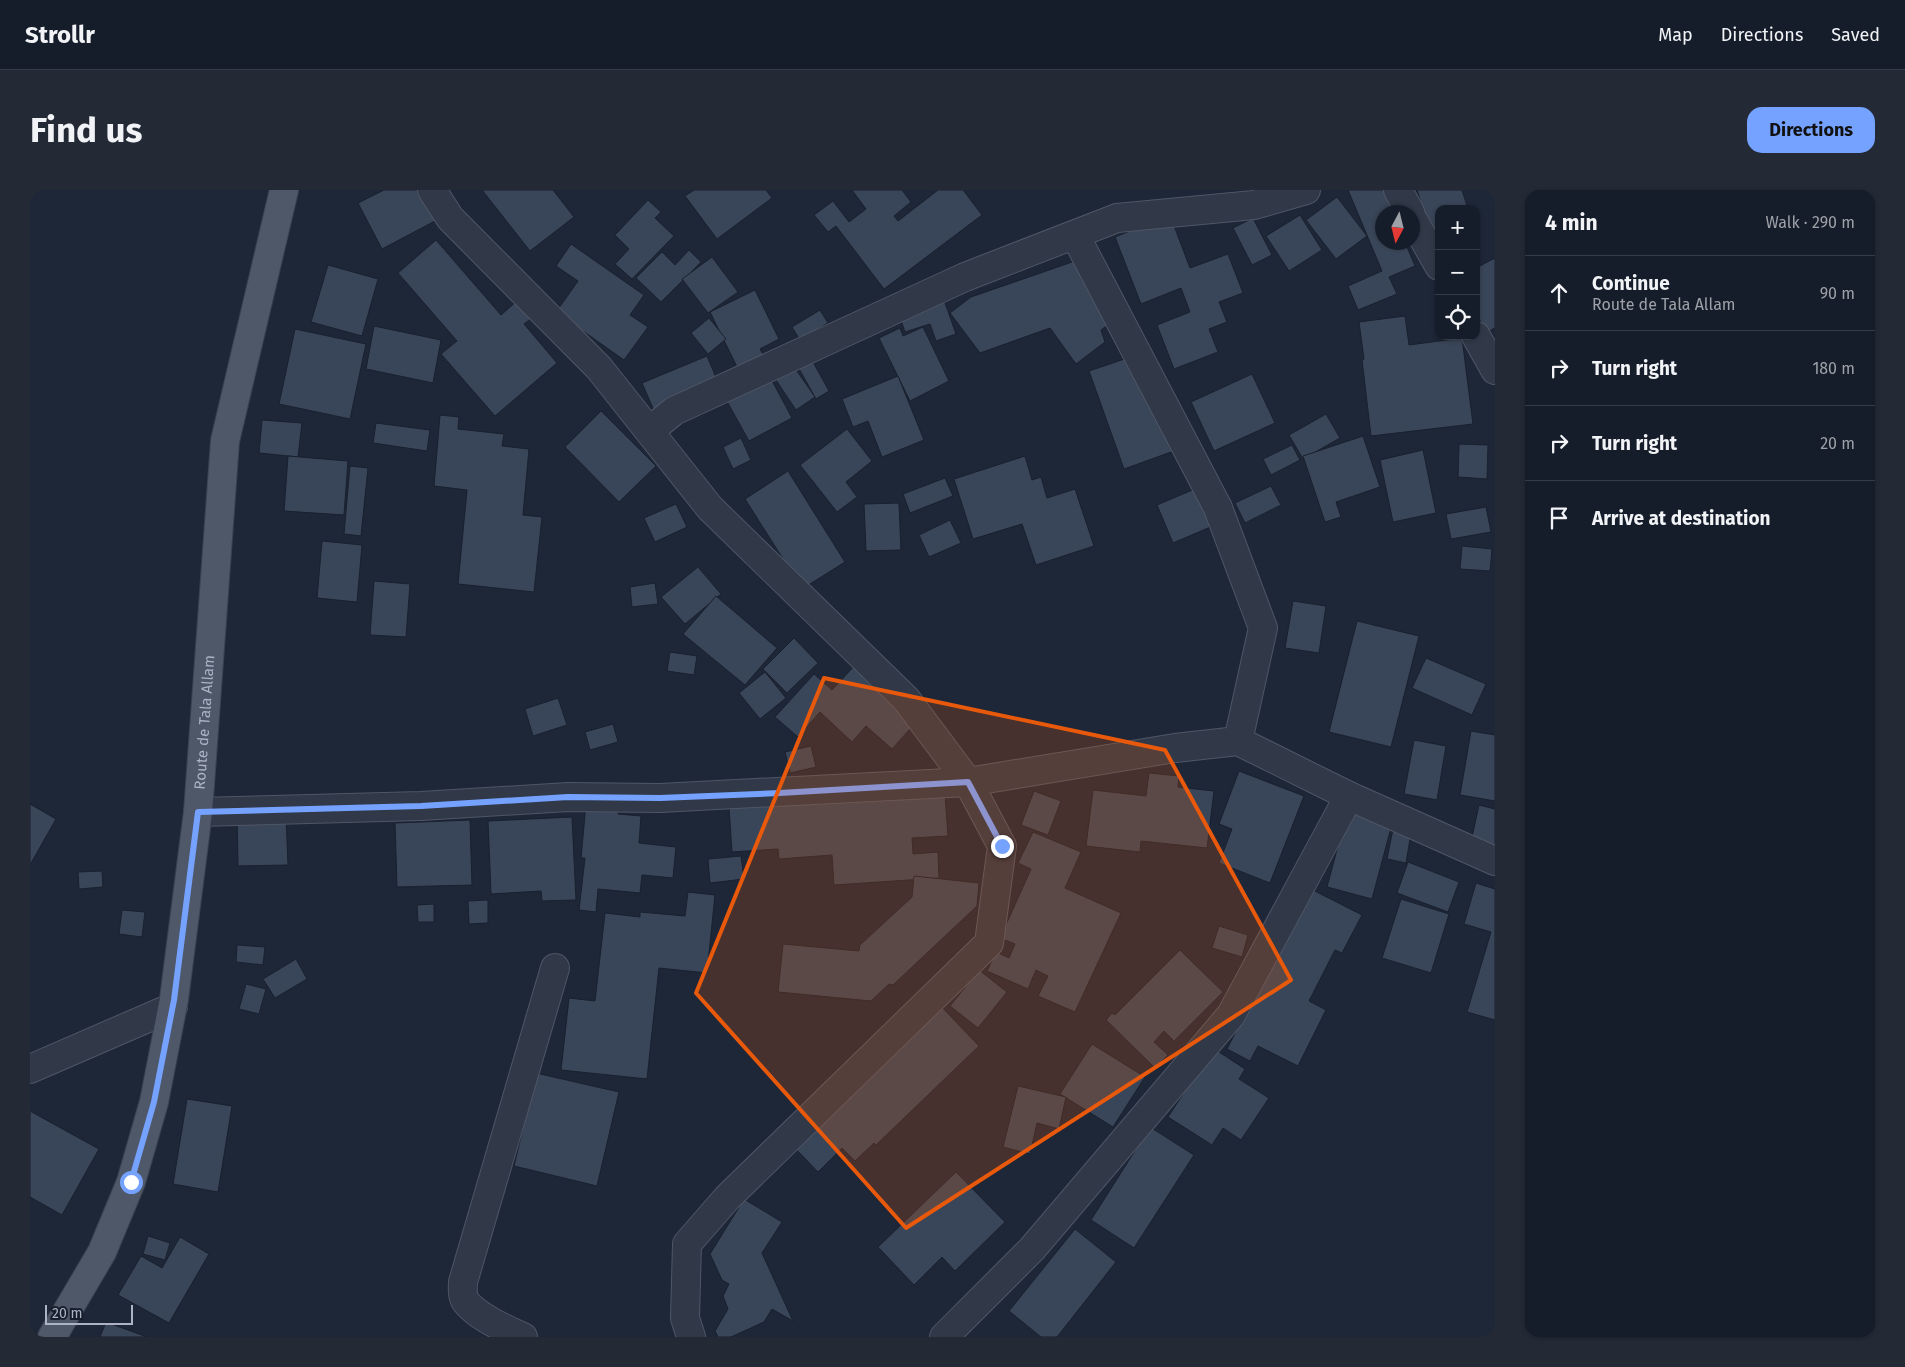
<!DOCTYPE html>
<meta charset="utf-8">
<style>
:root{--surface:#161d2a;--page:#232a36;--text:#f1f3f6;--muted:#9ea2a8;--line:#353b47;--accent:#76a2ff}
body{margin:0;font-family:"Fira Sans",sans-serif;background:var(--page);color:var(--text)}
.controls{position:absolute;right:15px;top:15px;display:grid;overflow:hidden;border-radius:10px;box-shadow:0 1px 4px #0004}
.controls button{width:45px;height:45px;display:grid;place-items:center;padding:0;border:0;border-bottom:1px solid var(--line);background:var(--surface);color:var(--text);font:25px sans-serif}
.compass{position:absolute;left:1345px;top:15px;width:45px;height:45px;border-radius:50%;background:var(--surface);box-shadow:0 1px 4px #0004;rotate:187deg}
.scale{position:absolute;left:15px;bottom:12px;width:88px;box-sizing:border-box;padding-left:5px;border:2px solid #abb3c5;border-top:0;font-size:14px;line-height:18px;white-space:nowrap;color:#abb3c5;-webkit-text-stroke:4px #171f2c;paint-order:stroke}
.stop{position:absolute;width:15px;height:15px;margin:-11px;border:4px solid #76a2ff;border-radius:50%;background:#fff}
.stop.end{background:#76a2ff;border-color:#fff;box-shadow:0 1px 5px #0008}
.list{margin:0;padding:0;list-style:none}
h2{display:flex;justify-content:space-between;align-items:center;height:65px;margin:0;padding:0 20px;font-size:21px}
h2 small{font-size:16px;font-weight:400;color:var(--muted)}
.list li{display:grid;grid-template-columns:32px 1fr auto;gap:15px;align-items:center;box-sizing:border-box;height:75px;padding:0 20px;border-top:1px solid var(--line)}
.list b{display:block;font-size:19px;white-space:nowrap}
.list p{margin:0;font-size:16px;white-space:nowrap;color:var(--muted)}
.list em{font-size:16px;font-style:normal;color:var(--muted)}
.icon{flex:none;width:28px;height:28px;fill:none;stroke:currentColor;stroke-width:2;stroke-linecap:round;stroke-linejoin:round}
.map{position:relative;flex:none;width:1465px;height:1147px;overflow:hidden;border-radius:15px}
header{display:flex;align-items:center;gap:30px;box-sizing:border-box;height:70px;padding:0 25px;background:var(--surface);border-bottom:1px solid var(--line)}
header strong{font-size:24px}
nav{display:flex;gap:28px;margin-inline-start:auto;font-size:18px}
.intro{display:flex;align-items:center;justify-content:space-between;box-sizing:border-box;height:120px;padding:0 30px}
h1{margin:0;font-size:35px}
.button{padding:12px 22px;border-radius:15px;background:var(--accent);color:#111;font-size:18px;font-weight:700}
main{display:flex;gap:30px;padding:0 30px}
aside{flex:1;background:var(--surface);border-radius:15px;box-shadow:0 1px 4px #0004}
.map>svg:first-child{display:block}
.building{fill:#394558;stroke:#19202e}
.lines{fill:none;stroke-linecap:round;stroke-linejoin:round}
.minor-casing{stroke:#4f5666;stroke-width:30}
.major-casing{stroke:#3b4251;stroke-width:30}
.minor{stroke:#313948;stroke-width:28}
.major{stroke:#4f5868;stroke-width:28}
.route{stroke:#76a2ff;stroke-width:6}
.marked{fill:#e8590c;fill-opacity:0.2;stroke:#e8590c;stroke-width:4;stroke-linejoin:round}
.labels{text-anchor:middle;stroke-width:4;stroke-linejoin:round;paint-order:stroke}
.street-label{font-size:15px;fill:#abb3c5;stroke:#171f2c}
</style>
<header>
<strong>Strollr</strong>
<nav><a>Map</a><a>Directions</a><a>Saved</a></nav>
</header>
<div class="intro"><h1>Find us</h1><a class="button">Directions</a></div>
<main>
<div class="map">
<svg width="1465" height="1147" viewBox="0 0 1465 1147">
<rect width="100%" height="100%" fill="#1e2738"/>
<g class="building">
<path d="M354,0h37l16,30 -55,29 -24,-46z"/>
<path d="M452,0h71l21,27 -44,34z"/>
<path d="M664,0h72l6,8 -55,41 -32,-43z"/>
<path d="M822,0h50l9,12 -17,14 4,5 40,-31h25l19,25 -98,74 -48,-63 -8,6 -14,-17 19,-14 16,21 17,-13z"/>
<path d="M1318,0h42l10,22h-18v30h23l10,24 -26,11 8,17 -39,16 -10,-24 34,-15z"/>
<path d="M1387,0h45l6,19h-29v42l-2,1z"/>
<path d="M1307,7l30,39 -31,23 -30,-39z"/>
<path d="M618,10l13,12 -6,6 19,18 -42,43 -17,-15 14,-15 -14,-14z"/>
<path d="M1140,25l20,53 38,-14 15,39 -24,9 8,20 -18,7 9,23 -44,17 -17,-44 33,-13 -9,-24 -40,16 -26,-67z"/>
<path d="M1270,25l22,35 -33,21 -23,-35z"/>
<path d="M1223,28l19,37 -20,10 -19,-37z"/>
<path d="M406,50l65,75 17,-15 14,18 -8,6 33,39 -62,53 -54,-62 16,-13 -59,-68z"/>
<path d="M541,54l73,51 -14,20 18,12 -24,33 -68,-48 22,-31 -22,-15z"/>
<path d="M659,60l12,12 -40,40 -25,-24 26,-26 13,13z"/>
<path d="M682,67l26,35 -30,21 -26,-34z"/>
<path d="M1465,68v70l-8,4 -11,-18v-46z"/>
<path d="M1045,71l40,59 -14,10 4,12 -29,22 -26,-36 -70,25 -30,-40 21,-16z"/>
<path d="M298,75l50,14 -16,57 -51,-14z"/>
<path d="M725,100l24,49 -19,10 6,11 -26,13 -30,-61z"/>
<path d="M913,107l13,37 -20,7 -6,-17 -25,8 -7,-20z"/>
<path d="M790,120l8,13 -28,17 -8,-13z"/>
<path d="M1375,126l4,29 53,-7 11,86 -102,12 -9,-76 2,-1 -5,-37z"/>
<path d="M679,128l17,21 -18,15 -17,-21z"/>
<path d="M344,136l67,14 -8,43 -67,-14z"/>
<path d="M893,137l26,54 -39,20 -31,-63 21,-10 3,8z"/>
<path d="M265,139l71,15 -16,75 -71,-15z"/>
<path d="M1121,160l34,97 -61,22 -35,-98z"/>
<path d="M677,166l13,31 -64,28 -14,-32z"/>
<path d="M782,170l17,31 -13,8 -18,-32z"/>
<path d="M760,171l25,36 -19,13 -24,-36z"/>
<path d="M738,183l24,45 -43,23 -25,-45z"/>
<path d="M1222,184l23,49 -61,28 -23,-49z"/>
<path d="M868,186l26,64 -42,17 -14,-36 -15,6 -11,-28z"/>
<path d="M571,221l55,55 -37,36 -54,-55z"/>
<path d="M1296,224l14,24 -37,21 -14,-24z"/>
<path d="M410,225l19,2 -1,12 46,5 -2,12 27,3 -6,66 19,2 -8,75 -76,-8 9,-94 -33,-4z"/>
<path d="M232,230l40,3 -4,34 -39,-4z"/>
<path d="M346,233l54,7 -3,21 -54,-8z"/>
<path d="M817,239l25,32 -26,21 11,15 -20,15 -37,-47z"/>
<path d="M1333,246l17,51 -44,15 5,15 -16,5 -22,-66z"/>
<path d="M711,248l10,22 -18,9 -10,-22z"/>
<path d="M1429,254l29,1 -1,34 -29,-2z"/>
<path d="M1262,255l8,15 -29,15 -8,-16z"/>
<path d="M1393,260l13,63 -43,9 -13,-62z"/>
<path d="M258,266l60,5 -4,54 -60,-4z"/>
<path d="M995,266l7,24 9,-3 6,21 28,-9 19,57 -58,19 -14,-41 -49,15 -19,-60z"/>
<path d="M320,276l18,2 -7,68 -17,-2z"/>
<path d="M758,281l57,91 -43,27 -57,-90z"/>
<path d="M915,288l8,18 -43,17 -7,-19z"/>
<path d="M1174,295l16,38 -47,20 -16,-38z"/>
<path d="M1241,296l10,19 -36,18 -10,-20z"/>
<path d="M869,313l2,47 -35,1 -2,-47z"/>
<path d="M646,314l11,23 -32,15 -11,-24z"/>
<path d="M1456,317l5,25 -40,7 -5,-25z"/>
<path d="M920,330l11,23 -32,14 -10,-22z"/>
<path d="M292,351l40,4 -5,57 -40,-4z"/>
<path d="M1432,356l30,3 -2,22 -30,-2z"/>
<path d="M668,377l23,27 -36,30 -24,-27z"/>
<path d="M344,391l36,3 -4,53 -36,-2z"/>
<path d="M625,393l3,21 -26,3 -2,-20z"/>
<path d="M686,406l61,52 -32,37 -62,-51z"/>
<path d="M1263,411l33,5 -7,47 -34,-5z"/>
<path d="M1327,431l62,15 -28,111 -62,-15z"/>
<path d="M764,448l24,25 -31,30 -24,-24z"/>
<path d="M640,462l27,4 -3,19 -27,-4z"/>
<path d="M1396,468l60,26 -14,31 -60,-27z"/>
<path d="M826,474l62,56 -26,29 -26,-23 -14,16 -32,-30 -22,25 -23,-20 39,-43 18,16z"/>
<path d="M735,482l21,26 -26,21 -21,-26z"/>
<path d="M528,508l9,27 -34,11 -8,-27z"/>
<path d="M583,534l5,18 -28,8 -5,-18z"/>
<path d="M1441,541l24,4v66l-35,-6z"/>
<path d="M1384,550l32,6 -9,54 -33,-6z"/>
<path d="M781,556l5,21 -26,6 -5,-21z"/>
<path d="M1209,581l65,25 -34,87 -51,-20 13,-34 -13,-5z"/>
<path d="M1119,583l30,3 -1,11 36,4 -7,57 -66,-7 -1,11 -54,-6 7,-56 53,6z"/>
<path d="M1004,601l27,10 -13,34 -27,-10z"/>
<path d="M915,604l3,42 -36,2 1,16 25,-2 1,26 -105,7 -2,-30 -53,4 -1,-10 -46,3 -3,-44z"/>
<path d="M0,614l26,15 -26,46z"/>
<path d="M556,614l33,3 -1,7 23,2 -2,27 37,4 -3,31 -31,-3 -2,18 -42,-4 -2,23 -17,-2 6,-52h-4z"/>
<path d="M1449,615l16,4v43l-25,-6z"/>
<path d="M1317,622l45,12 -20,75 -45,-12z"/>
<path d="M256,625l2,50 -50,1 -1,-49z"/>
<path d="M542,627l4,83 -34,1 -1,-10 -50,3 -3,-73z"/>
<path d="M440,630l2,65 -75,2 -2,-64z"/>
<path d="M1363,639l18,4 -5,30 -19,-4z"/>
<path d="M1003,642l48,20 -16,36 56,25 -46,99 -37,-16 10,-20 -12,-6 -8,19 -41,-18 9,-19 13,6 6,-14 -15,-6 31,-69 -13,-6z"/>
<path d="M711,666l3,23 -34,4 -2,-24z"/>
<path d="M1378,672l51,20 -11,30 -51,-19z"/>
<path d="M72,681l1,16 -24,2 -1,-17z"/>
<path d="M884,686l65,7 -2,23 -84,79 -4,-1 -18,17 -93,-9 5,-48 76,7 1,-6 52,-48z"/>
<path d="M1446,693l19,6v131l-28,-8 24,-80 -27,-8z"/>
<path d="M1279,698l53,27 -20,38 -7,-3 -26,51 17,9 -28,56 -40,-20 -8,15 -23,-12z"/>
<path d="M658,702l27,3 -8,78 -48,-5 -12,111 -86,-9 8,-72 26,3 10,-88 35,4v-5l45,4z"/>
<path d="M1371,709l48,15 -18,59 -49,-15z"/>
<path d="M458,710v23l-19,1 -1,-23z"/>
<path d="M404,714v18h-16l-1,-17z"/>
<path d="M92,720l23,2 -3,25 -23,-3z"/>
<path d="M1189,736l29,9 -6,22 -30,-9z"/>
<path d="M207,755l28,2 -2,18 -27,-3z"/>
<path d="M1150,760l43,42 -49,49 -10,-10 -10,11 14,13 -13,13 -49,-48 6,-7 3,2z"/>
<path d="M266,769l11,20 -32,19 -12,-19z"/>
<path d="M949,780l28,22 -29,36 -28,-22z"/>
<path d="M216,794l20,5 -7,25 -20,-5z"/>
<path d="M907,812l42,44 -103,99 -2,-2 -19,18 -13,-13 -24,24 -29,-30z"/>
<path d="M1062,854l53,33 -32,50 -53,-33z"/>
<path d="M1183,858l32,21 -6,10 30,19 -28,42 -18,-12 -11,17 -44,-28z"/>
<path d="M506,883l83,19 -22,94 -83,-20z"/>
<path d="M988,896l48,11 -7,32 -22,-6 -7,31 -27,-7z"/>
<path d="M157,909l45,7 -14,86 -45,-8z"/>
<path d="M0,921l69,38 -37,66 -32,-18z"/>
<path d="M1120,937l44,28 -60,93 -43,-28z"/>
<path d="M926,982l49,50 -50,49 -13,-14 -28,28 -36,-38z"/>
<path d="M714,1009l38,23 -20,31 31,68 -21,-12 -8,13 -33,15h-13l-3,-6 13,-22 -5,-13 6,-12 -7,-4 -12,-26z"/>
<path d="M1045,1039l41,33 -59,75h-16l-32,-26z"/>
<path d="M118,1046l22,7 -5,17 -22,-6z"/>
<path d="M150,1047l29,17 -40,69 -51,-28 23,-39 21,12z"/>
<path d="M76,1132l41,15h-47z"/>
</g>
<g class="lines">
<defs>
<g id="minor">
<path d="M402,0l18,28 149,150 111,140 196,191 62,83 207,-34 63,-7 111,55 146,65"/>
<path d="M1368,0l12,22"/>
<path d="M1382,28l27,48"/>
<path d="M1045,45l143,273 45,120 -25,113"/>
<path d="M1446,146l19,34"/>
<path d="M621,243l7,-9 16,-13 291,-134 152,-59 137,-13 52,-15"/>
<path d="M168,622l223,-6 147,-9 92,1 308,-16 34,64 -13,97 -262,255 -40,46 -2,74 6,19"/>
<path d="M0,879l143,-62"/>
<path d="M493,1147c-14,-6 -54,-24 -59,-39 -2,-5 -1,-12 -1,-16l92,-314"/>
<path d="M914,1147l88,-88 199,-234 118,-219"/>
</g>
<g id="major">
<path id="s1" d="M22,1147l50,-85 29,-70 23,-80 20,-103 24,-187 27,-371 59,-251"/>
</g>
</defs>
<use href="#minor" class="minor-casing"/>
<use href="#major" class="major-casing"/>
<use href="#minor" class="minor"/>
<use href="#major" class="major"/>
</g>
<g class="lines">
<path class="route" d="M101,992l23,-80 20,-102 24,-188 223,-6 147,-9 92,1 120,-5 188,-11 34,64"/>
</g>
<path class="marked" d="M794,488l341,72 126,230 -385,248 -210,-235z"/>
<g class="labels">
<g class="street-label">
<text dy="5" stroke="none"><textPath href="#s1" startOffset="641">Route de Tala Allam</textPath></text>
</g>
</g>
</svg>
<div class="controls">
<button>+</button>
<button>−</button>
<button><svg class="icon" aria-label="locate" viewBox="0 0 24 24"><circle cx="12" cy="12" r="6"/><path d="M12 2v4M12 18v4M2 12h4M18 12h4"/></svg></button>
</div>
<svg class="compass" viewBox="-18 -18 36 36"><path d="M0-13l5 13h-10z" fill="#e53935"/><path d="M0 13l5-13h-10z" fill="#9ea2a8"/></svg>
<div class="scale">20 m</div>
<div class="stop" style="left:101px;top:992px"></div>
<div class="stop end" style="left:972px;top:656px"></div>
</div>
<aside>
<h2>4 min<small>Walk · 290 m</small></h2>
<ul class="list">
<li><svg class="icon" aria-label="ahead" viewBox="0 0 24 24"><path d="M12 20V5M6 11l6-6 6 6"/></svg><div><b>Continue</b><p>Route de Tala Allam</p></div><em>90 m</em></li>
<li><svg class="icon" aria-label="right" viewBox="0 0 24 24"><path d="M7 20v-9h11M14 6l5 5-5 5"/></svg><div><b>Turn right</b></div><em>180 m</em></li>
<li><svg class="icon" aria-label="right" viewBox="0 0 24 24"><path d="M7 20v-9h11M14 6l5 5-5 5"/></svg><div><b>Turn right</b></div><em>20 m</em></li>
<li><svg class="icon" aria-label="arrive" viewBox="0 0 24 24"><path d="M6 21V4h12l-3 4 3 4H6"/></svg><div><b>Arrive at destination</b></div></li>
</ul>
</aside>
</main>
